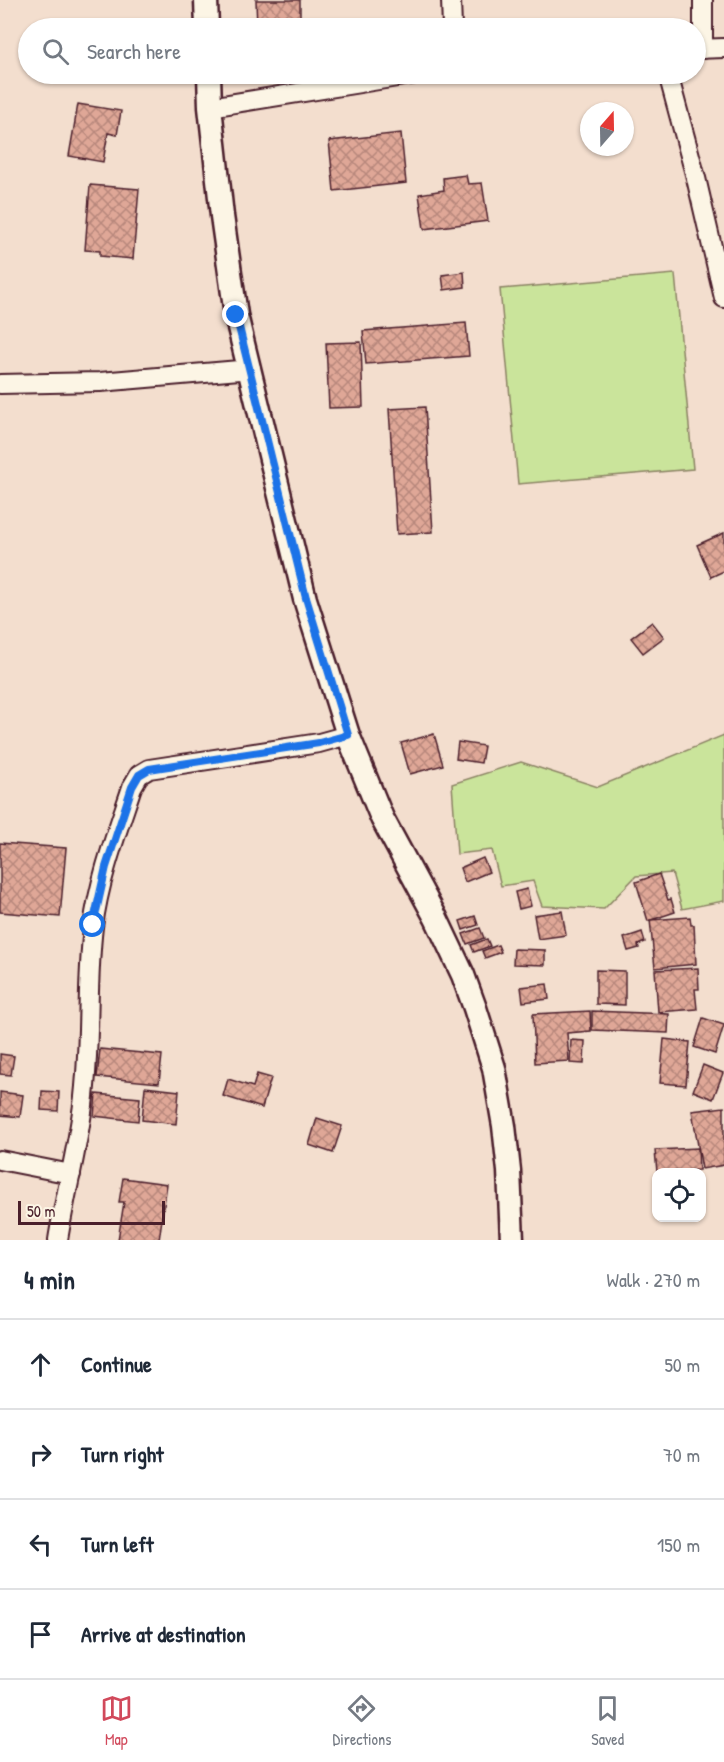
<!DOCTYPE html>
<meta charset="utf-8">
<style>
:root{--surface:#fff;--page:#f2f2f3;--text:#1f2937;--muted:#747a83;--line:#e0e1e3;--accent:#d1495b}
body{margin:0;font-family:"Patrick Hand",sans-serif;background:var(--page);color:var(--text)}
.controls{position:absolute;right:18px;bottom:18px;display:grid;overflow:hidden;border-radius:12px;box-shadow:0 2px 4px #0004}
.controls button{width:54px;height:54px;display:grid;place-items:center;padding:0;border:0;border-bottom:2px solid var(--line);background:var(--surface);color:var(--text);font:30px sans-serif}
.compass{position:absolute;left:580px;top:102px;width:54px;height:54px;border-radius:50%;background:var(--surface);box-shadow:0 2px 4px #0004;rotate:20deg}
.scale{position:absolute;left:18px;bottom:15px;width:147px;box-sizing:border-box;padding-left:6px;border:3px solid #4a1f2b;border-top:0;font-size:16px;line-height:21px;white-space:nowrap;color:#4a1f2b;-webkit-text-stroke:4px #fcf5e5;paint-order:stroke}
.stop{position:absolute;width:18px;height:18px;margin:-14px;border:4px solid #1a73e8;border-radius:50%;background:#fff}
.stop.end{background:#1a73e8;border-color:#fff;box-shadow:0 2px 6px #0008}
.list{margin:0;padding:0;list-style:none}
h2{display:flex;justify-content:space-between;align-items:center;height:78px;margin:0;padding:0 24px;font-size:26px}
h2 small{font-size:20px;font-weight:400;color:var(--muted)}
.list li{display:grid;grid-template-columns:39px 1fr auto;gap:18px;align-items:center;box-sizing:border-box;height:90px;padding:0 24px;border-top:2px solid var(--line)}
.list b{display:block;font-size:22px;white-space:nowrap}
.list em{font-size:20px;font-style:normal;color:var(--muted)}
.icon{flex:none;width:33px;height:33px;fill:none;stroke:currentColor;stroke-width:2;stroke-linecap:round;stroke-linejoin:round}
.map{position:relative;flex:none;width:724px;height:1240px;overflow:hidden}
.search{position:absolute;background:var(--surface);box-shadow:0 2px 4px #0004;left:18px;right:18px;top:18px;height:66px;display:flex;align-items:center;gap:15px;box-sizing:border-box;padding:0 21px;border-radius:33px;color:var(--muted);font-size:22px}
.sheet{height:438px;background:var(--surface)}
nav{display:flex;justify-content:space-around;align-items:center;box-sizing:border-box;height:84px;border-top:2px solid var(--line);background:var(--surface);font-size:16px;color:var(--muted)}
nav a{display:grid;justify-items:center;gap:3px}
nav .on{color:var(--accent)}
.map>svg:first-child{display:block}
.grass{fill:#cae49b;stroke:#8a8263;stroke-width:1.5}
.building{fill:url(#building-cross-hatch);stroke:#4a1f2b;stroke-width:1.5}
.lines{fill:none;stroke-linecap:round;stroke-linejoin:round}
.minor-casing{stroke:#4a1f2b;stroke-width:22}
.tertiary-casing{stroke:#4a1f2b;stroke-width:27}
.minor{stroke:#fcf5e5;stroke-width:18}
.tertiary{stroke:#fcf5e5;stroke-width:22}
.route{stroke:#1a73e8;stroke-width:8}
</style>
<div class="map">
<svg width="724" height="1240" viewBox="0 0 724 1240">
<defs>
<pattern id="building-cross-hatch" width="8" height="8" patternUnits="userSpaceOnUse" patternTransform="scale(1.5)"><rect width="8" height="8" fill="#dfa797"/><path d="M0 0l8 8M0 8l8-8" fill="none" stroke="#b7877b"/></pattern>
</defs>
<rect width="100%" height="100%" fill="#f3dece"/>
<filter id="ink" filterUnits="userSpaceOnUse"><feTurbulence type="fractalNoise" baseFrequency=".0167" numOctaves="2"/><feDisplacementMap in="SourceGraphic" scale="12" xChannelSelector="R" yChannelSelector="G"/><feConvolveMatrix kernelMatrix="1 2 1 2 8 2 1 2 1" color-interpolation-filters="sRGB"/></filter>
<g filter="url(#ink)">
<g class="grass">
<path d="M675,274l18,195 -175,15 -18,-195z"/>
<path d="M724,735v166l-42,8 -10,-36 -36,3 -32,33 -62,-3 -9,-25 -32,5 -9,-36 -35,4 -5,-70 69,-22 77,25z"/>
</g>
<g class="building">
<path d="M256,0h44v28h-43z"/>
<path d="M78,104l43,7 -4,24 -9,-2 -5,29 -34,-6z"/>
<path d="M401,133l5,50 -72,8 -5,-50z"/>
<path d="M466,175l2,9 14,-1 6,38 -64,8 -5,-35 25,-4 -1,-12z"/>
<path d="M90,185l49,4 -6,70 -33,-3v-5l-15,-1z"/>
<path d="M464,272l1,15 -21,3 -2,-15z"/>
<path d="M466,323l3,33 -103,8 -3,-33z"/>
<path d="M361,342l2,65 -34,1 -3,-65z"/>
<path d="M425,407l8,125 -36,2 -8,-125z"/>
<path d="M724,533v38l-13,6 -14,-32z"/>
<path d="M652,622l12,15 -21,16 -12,-15z"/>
<path d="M434,734l9,31 -33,9 -9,-31z"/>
<path d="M458,742l26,4 -3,17 -25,-4z"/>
<path d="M0,843l66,5 -6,69 -60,-5z"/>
<path d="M483,858l6,14 -24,10 -5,-14z"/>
<path d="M659,874l9,26 3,-1 4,13 -27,9 -12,-39z"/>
<path d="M527,889l4,17 -12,3 -4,-17z"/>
<path d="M562,911l4,24 -28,4 -4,-24z"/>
<path d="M475,916l3,9 -15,5 -3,-9z"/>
<path d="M690,917l1,8h3l2,39 -41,4 -5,-48z"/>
<path d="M480,928l4,10 -17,6 -4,-10z"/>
<path d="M642,932l3,10 -7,3 1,3 -11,3 -4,-13z"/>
<path d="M487,939l3,7 -16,6 -3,-7z"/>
<path d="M498,945l3,7 -16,6 -3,-7z"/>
<path d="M514,949l31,1v15l-32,-1z"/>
<path d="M698,968l1,21h-4l2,20 -39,3 -3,-42z"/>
<path d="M596,970l29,1v34l-29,-1z"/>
<path d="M547,984l2,15 -26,3 -2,-15z"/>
<path d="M590,1011l1,20 -24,2 2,28 -34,2 -2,-49z"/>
<path d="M592,1011l77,3 -1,19 -76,-3z"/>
<path d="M703,1018l21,7 -9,29 -21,-7z"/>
<path d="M664,1039l26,3 -4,43 -26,-2z"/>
<path d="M571,1040l14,1 -1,23 -14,-1z"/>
<path d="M100,1049l62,6 -3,28 -62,-6z"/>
<path d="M0,1054l14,2 -3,19 -11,-1z"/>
<path d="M703,1065l20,8 -10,26 -20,-8z"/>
<path d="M257,1074l14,4 -9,30 -39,-12 5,-17 25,8z"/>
<path d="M145,1087l34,4 -3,33 -34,-4z"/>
<path d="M42,1091l17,1 -1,19 -17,-1z"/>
<path d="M0,1092l23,3 -3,22 -20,-2z"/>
<path d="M96,1094l44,4 -2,23 -44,-5z"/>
<path d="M724,1107v58l-22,4 -10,-58z"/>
<path d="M317,1118l25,8 -9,27 -24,-8z"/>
<path d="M698,1148l1,22 -42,2 -2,-22z"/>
<path d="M123,1178l44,6 -8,56h-41l6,-38h-5z"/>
</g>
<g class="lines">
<defs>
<g id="minor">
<path d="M451,0l1,28"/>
<path d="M703,0v49"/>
<path d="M696,49l28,-1"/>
<path d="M668,74l28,104 28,120"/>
<path d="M210,107l206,-33"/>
<path d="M0,384l100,-2 151,-13"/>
<path d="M0,1160l71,14"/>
<path d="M58,1240c7,-45 19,-89 25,-135 8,-59 3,-119 10,-178 6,-48 24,-95 39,-140l7,-12 10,-6 170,-26 29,-8"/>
</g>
<g id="tertiary">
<path d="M206,0l1,28"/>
<path d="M209,74l1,33 12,109 14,99 69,284 43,136 34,83 54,100 27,57 12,33 19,60 10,58 5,45 3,69"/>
</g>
</defs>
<use href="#minor" class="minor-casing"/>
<use href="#tertiary" class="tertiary-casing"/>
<use href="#minor" class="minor"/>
<use href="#tertiary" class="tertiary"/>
</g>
</g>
<g class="lines" filter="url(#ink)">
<path class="route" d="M93,925l13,-58 26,-80 7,-12 10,-6 170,-26 29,-8 -42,-137 -70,-283"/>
</g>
</svg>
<div class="controls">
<button><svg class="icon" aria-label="locate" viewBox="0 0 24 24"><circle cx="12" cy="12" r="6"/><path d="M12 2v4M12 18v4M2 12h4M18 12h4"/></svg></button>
</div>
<svg class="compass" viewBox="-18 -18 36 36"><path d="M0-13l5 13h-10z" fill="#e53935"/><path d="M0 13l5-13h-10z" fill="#747a83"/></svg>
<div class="scale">50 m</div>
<div class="stop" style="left:93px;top:925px"></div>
<div class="stop end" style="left:236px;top:315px"></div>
<div class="search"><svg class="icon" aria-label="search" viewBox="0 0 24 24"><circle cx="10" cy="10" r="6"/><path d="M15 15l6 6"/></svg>Search here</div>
</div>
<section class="sheet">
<h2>4 min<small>Walk · 270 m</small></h2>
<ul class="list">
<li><svg class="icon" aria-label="ahead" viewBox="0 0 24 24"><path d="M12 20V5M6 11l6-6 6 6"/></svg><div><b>Continue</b></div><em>50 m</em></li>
<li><svg class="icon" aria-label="right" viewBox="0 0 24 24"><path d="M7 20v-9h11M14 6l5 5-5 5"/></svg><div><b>Turn right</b></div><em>70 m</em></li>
<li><svg class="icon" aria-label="left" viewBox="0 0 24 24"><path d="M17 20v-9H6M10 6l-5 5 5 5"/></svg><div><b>Turn left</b></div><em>150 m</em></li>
<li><svg class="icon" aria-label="arrive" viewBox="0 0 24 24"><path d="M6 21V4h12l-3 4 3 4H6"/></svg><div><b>Arrive at destination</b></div></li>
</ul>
</section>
<nav>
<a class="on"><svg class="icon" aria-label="map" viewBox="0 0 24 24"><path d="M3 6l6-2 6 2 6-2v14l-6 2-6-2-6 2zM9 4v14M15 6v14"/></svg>Map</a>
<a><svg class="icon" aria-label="directions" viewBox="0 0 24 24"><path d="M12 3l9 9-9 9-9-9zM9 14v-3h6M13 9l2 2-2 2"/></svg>Directions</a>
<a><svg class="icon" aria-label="saved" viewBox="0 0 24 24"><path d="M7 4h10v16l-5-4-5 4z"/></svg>Saved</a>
</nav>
